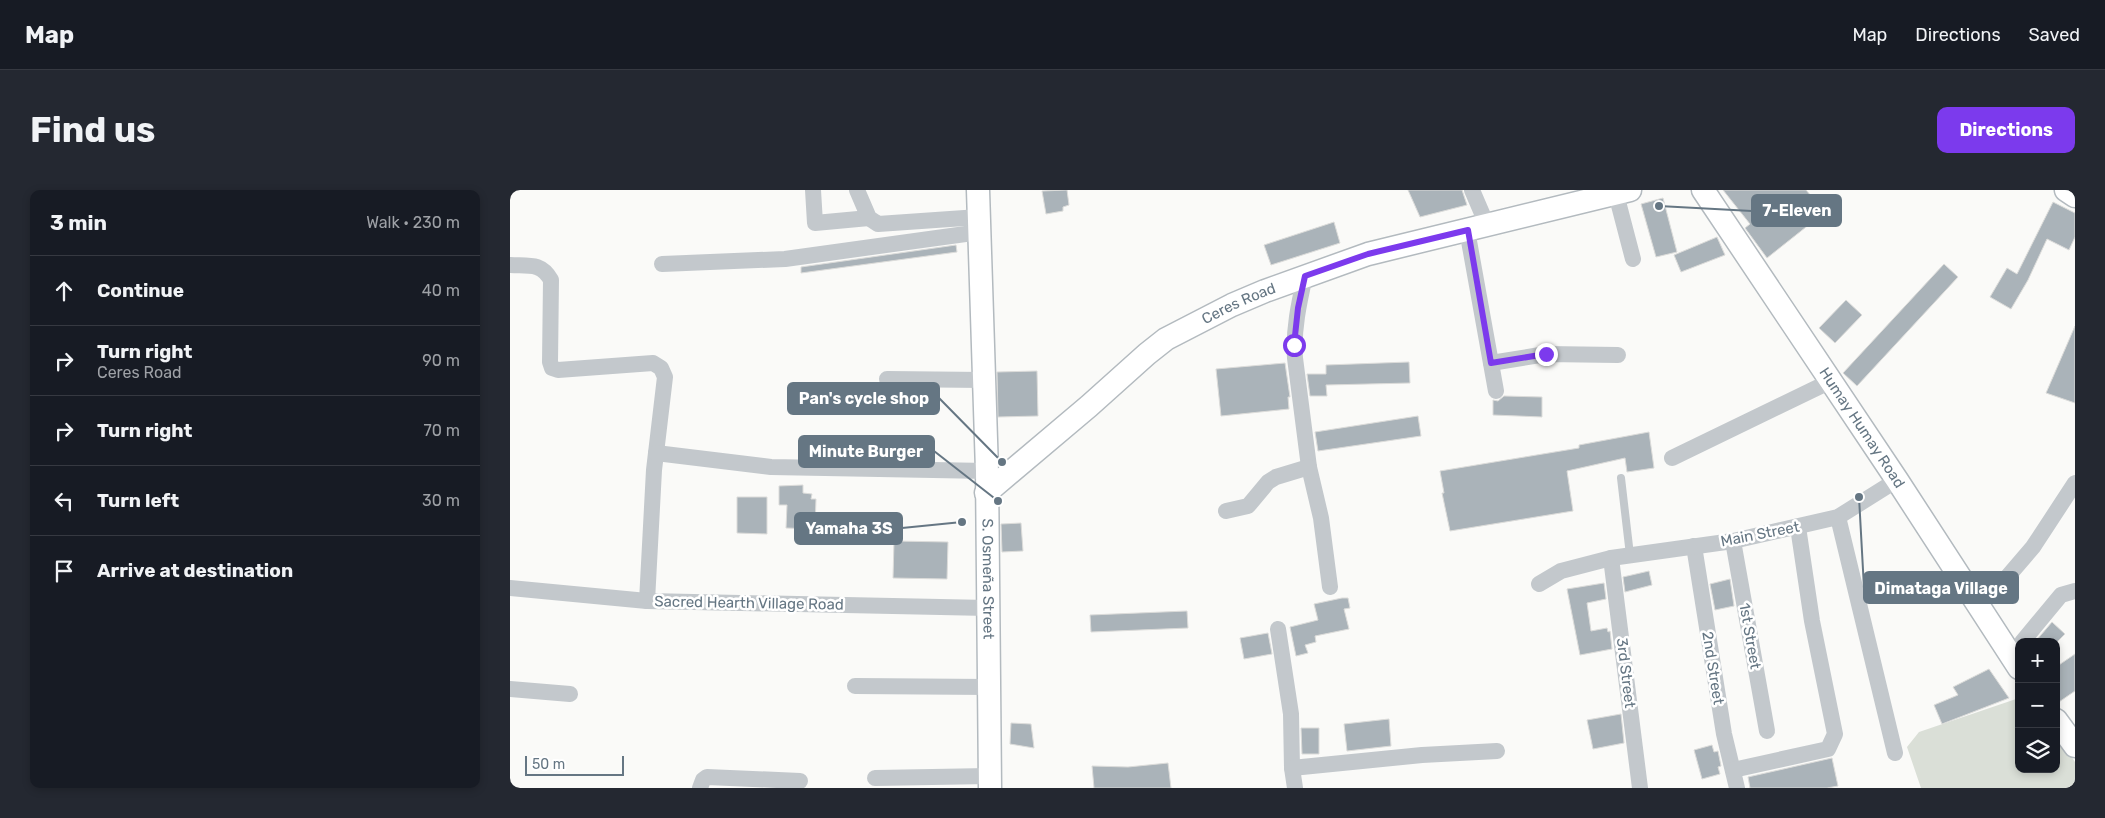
<!DOCTYPE html>
<meta charset="utf-8">
<style>
:root{--surface:#171b24;--page:#242831;--text:#f1f3f6;--muted:#9ea1a6;--line:#363941;--accent:#7c3aed}
body{margin:0;font-family:Rubik,sans-serif;background:var(--page);color:var(--text)}
.controls{position:absolute;right:15px;bottom:15px;display:grid;overflow:hidden;border-radius:10px;box-shadow:0 2px 8px #0003}
.controls button{width:45px;height:45px;display:grid;place-items:center;padding:0;border:0;border-bottom:1px solid var(--line);background:var(--surface);color:var(--text);font:25px sans-serif}
.scale{position:absolute;left:15px;bottom:12px;width:99px;box-sizing:border-box;padding-left:5px;border:2px solid #657683;border-top:0;font-size:14px;line-height:18px;white-space:nowrap;color:#657683;-webkit-text-stroke:4px #fff;paint-order:stroke}
.stop{position:absolute;width:15px;height:15px;margin:-11px;border:4px solid #7c3aed;border-radius:50%;background:#fff}
.stop.end{background:#7c3aed;border-color:#fff;box-shadow:0 1px 5px #0008}
.list{margin:0;padding:0;list-style:none}
h2{display:flex;justify-content:space-between;align-items:center;height:65px;margin:0;padding:0 20px;font-size:21px}
h2 small{font-size:16px;font-weight:400;color:var(--muted)}
.list li{display:grid;grid-template-columns:32px 1fr auto;gap:15px;align-items:center;box-sizing:border-box;height:70px;padding:0 20px;border-top:1px solid var(--line)}
.list b{display:block;font-size:19px;white-space:nowrap}
.list p{margin:0;font-size:16px;white-space:nowrap;color:var(--muted)}
.list em{font-size:16px;font-style:normal;color:var(--muted)}
.icon{flex:none;width:28px;height:28px;fill:none;stroke:currentColor;stroke-width:2;stroke-linecap:round;stroke-linejoin:round}
.map{position:relative;flex:none;width:1565px;height:598px;overflow:hidden;border-radius:10px}
header{display:flex;align-items:center;gap:30px;box-sizing:border-box;height:70px;padding:0 25px;background:var(--surface);border-bottom:1px solid var(--line)}
header strong{font-size:24px}
nav{display:flex;gap:28px;margin-inline-start:auto;font-size:18px}
.intro{display:flex;align-items:center;justify-content:space-between;box-sizing:border-box;height:120px;padding:0 30px}
h1{margin:0;font-size:35px}
.button{padding:12px 22px;border-radius:10px;background:var(--accent);color:#fff;font-size:18px;font-weight:700}
main{display:flex;gap:30px;padding:0 30px}
aside{flex:1;background:var(--surface);border-radius:10px;box-shadow:0 2px 8px #0003}
.map>svg:first-child{display:block}
.grass{fill:#dadfd7}
.building{fill:#aab3b9;stroke:#dcdcda}
.lines{fill:none;stroke-linecap:round;stroke-linejoin:round}
.secondary-casing{stroke:#b3babf;stroke-width:25}
.lane{stroke:#c3c8cc;stroke-width:8}
.street{stroke:#c3c8cc;stroke-width:16}
.secondary{stroke:#fff;stroke-width:22}
.route{stroke:#7c3aed;stroke-width:6}
.labels{text-anchor:middle;stroke-width:5;stroke-linejoin:round;paint-order:stroke}
.street-label{font-size:15px;fill:#657683;stroke:#fff}
.leader{fill:none;stroke:#657683;stroke-width:2}
.callout-dot{fill:#657683;stroke:#fff;stroke-width:2}
.callout{fill:#657683;stroke:#657683;stroke-width:2}
.callout-label{font-size:16px;text-anchor:middle;font-weight:bold;fill:#fff}
</style>
<header>
<strong>Map</strong>
<nav><a>Map</a><a>Directions</a><a>Saved</a></nav>
</header>
<div class="intro"><h1>Find us</h1><a class="button">Directions</a></div>
<main>
<aside>
<h2>3 min<small>Walk · 230 m</small></h2>
<ul class="list">
<li><svg class="icon" aria-label="ahead" viewBox="0 0 24 24"><path d="M12 20V5M6 11l6-6 6 6"/></svg><div><b>Continue</b></div><em>40 m</em></li>
<li><svg class="icon" aria-label="right" viewBox="0 0 24 24"><path d="M7 20v-9h11M14 6l5 5-5 5"/></svg><div><b>Turn right</b><p>Ceres Road</p></div><em>90 m</em></li>
<li><svg class="icon" aria-label="right" viewBox="0 0 24 24"><path d="M7 20v-9h11M14 6l5 5-5 5"/></svg><div><b>Turn right</b></div><em>70 m</em></li>
<li><svg class="icon" aria-label="left" viewBox="0 0 24 24"><path d="M17 20v-9H6M10 6l-5 5 5 5"/></svg><div><b>Turn left</b></div><em>30 m</em></li>
<li><svg class="icon" aria-label="arrive" viewBox="0 0 24 24"><path d="M6 21V4h12l-3 4 3 4H6"/></svg><div><b>Arrive at destination</b></div></li>
</ul>
</aside>
<div class="map">
<svg width="1565" height="598" viewBox="0 0 1565 598">
<rect width="100%" height="100%" fill="#fafaf8"/>
<path class="grass" d="M1509,508v71h37v-36l19,29v26h-154l-14,-41 12,-15z"/>
<g class="building">
<path d="M557,0l2,15 -6,2v4l-17,3 -4,-23z"/>
<path d="M898,0h54l5,15 -47,12z"/>
<path d="M1213,0h83l19,22 -58,46 -22,-30 5,-4z"/>
<path d="M1153,8l14,54 -21,5 -15,-53z"/>
<path d="M1543,12l22,11v24l-6,13 -22,-11 -19,41 -17,29 -21,-12 17,-29 10,6z"/>
<path d="M824,32l6,21 -69,22 -7,-20z"/>
<path d="M1207,47l8,18 -44,17 -7,-17z"/>
<path d="M446,55l1,7 -156,21v-6z"/>
<path d="M1434,74l14,13 -101,109 -14,-13z"/>
<path d="M1336,110l16,15 -27,28 -16,-15z"/>
<path d="M1565,136v77l-29,-10z"/>
<path d="M899,172l1,21 -84,2 1,11h-17l-3,-22h19v-9z"/>
<path d="M775,173l5,34h-2l1,12 -68,7 -5,-47z"/>
<path d="M527,181l1,45 -40,1 -1,-45z"/>
<path d="M994,206l38,1v20l-49,-2v-15l5,1z"/>
<path d="M908,226l3,20 -103,15 -3,-19z"/>
<path d="M1139,242l5,36 -27,4 -2,-14 -58,13 6,40 -123,20 -8,-38h2l-4,-22 139,-23v-3z"/>
<path d="M293,295v8l9,1 -1,5h5l-1,30 -29,-1 1,-23h-8v-19z"/>
<path d="M227,307h30v37l-30,-1z"/>
<path d="M511,333l2,28 -21,1 -1,-28z"/>
<path d="M384,351l54,1 -1,37 -54,-1z"/>
<path d="M1139,381l3,14 -27,7 -2,-15z"/>
<path d="M1220,389l4,27 -19,4 -5,-26z"/>
<path d="M1094,393l2,16 -19,4 4,28 16,-3 1,4 2,-1 2,18 -32,6 -13,-66z"/>
<path d="M832,408h6l2,10 -6,1 5,20 -34,7 1,6 -11,3 3,8 -12,3 -6,-29 28,-7 -4,-16z"/>
<path d="M677,421l1,17 -97,4 -1,-17z"/>
<path d="M1542,432l13,12 -8,8h-22z"/>
<path d="M758,443l4,21 -28,5 -4,-21z"/>
<path d="M1565,464v37l-19,13v-37z"/>
<path d="M1479,479l20,29 -67,26 -8,-19 24,-10 -5,-8z"/>
<path d="M1111,524l3,29 -31,6 -6,-29z"/>
<path d="M879,529l2,27 -44,5 -3,-27z"/>
<path d="M501,533l20,1 3,24 -24,-4z"/>
<path d="M791,538h18v26h-17z"/>
<path d="M1202,555l2,7 4,-1 3,15 -3,1 2,7 -18,5 -8,-29z"/>
<path d="M1322,568l6,28 -11,2h-77l-2,-11z"/>
<path d="M658,573l3,25h-77l-2,-22 36,1z"/>
</g>
<g class="lines">
<defs>
<g id="secondary">
<path id="s1" d="M468,0l9,281 3,317"/>
<path id="s2" d="M1193,0l194,290 122,188"/>
<path d="M1556,0l9,6"/>
<path id="s3" d="M476,303l103,-87 58,-52 19,-15 66,-34 33,-14 103,-37 262,-64"/>
<path d="M1546,530l19,26"/>
</g>
</defs>
<use href="#secondary" class="secondary-casing"/>
<path class="lane" d="M1111,288l9,77"/>
<g class="street">
<path d="M303,0l2,33 54,-5"/>
<path d="M347,0l12,28 9,6 101,-7"/>
<path d="M962,0l15,35"/>
<path d="M1106,4l17,65"/>
<path d="M957,40l29,161"/>
<path d="M152,74l123,-5 195,-27"/>
<path d="M0,75c18,1 31,-3 41,15l-1,82 2,6 6,2 95,-7 8,5 4,9 -11,93 -7,131"/>
<path d="M795,86c-6,27 -12,54 -10,82l14,109 12,51 9,69"/>
<path d="M981,173l55,-9 72,1"/>
<path d="M377,189l97,1"/>
<path d="M146,263l115,14 216,4"/>
<path d="M1162,268l159,-77"/>
<path d="M716,321l22,-5 20,-24 8,-5 33,-10"/>
<path d="M1328,327l57,236"/>
<path d="M1223,351l34,190"/>
<path d="M1184,356l30,188 13,54"/>
<path d="M1101,368l29,230"/>
<path d="M1029,394l22,-13 50,-13 122,-17 105,-24 59,-37"/>
<path d="M0,398l137,13 341,7"/>
<path d="M1463,410l30,-18 30,-35 42,-64"/>
<path d="M768,439l13,85 1,54 3,20"/>
<path d="M1512,452l39,-47 14,-4"/>
<path d="M345,496l134,1"/>
<path d="M0,499l60,5"/>
<path d="M782,578l130,-13 75,-4"/>
<path d="M1223,580l95,-21 7,-15 -23,-113 -14,-94"/>
<path d="M365,588l114,-2"/>
<path d="M190,598l3,-8 4,-3 93,4"/>
</g>
<use href="#secondary" class="secondary"/>
</g>
<g class="lines">
<path class="route" d="M784,155l4,-37 7,-32 63,-22 100,-24 23,133 55,-9"/>
</g>
<g class="labels">
<g class="street-label">
<text dy="5" stroke="none"><textPath href="#s3" startOffset="318">Ceres Road</textPath></text>
<text dy="5" stroke="none"><textPath href="#s2" startOffset="286">Humay Humay Road</textPath></text>
<text transform="translate(1250 344) rotate(-11)" y="5">Main Street</text>
<text dy="5" stroke="none"><textPath href="#s1" startOffset="389">S. Osmeña Street</textPath></text>
<text transform="translate(239 413) rotate(1)" y="5">Sacred Hearth Village Road</text>
<text transform="translate(1240 446) rotate(80)" y="5">1st Street</text>
<text transform="translate(1203 478) rotate(81)" y="5">2nd Street</text>
<text transform="translate(1116 483) rotate(83)" y="5">3rd Street</text>
</g>
</g>
<path class="leader" d="M1149 16L1242 21M492 272L429 208M488 311L424 261M452 332L392 338M1349 307L1354 398"/>
<g class="callout-dot">
<circle cx="1149" cy="16" r="5"/>
<circle cx="492" cy="272" r="5"/>
<circle cx="488" cy="311" r="5"/>
<circle cx="452" cy="332" r="5"/>
<circle cx="1349" cy="307" r="5"/>
</g>
<g class="callout">
<rect x="1242" y="5" width="89" height="31" rx="5"/>
<rect x="278" y="193" width="151" height="31" rx="5"/>
<rect x="289" y="246" width="135" height="31" rx="5"/>
<rect x="285" y="323" width="107" height="31" rx="5"/>
<rect x="1354" y="382" width="154" height="31" rx="5"/>
</g>
<g class="callout-label">
<text x="1287" y="26">7-Eleven</text>
<text x="354" y="214">Pan's cycle shop</text>
<text x="356" y="267">Minute Burger</text>
<text x="339" y="344">Yamaha 3S</text>
<text x="1431" y="404">Dimataga Village</text>
</g>
</svg>
<div class="controls">
<button>+</button>
<button>−</button>
<button><svg class="icon" aria-label="layers" viewBox="0 0 24 24"><path d="M12 4l9 5-9 5-9-5zM3 14l9 5 9-5"/></svg></button>
</div>
<div class="scale">50 m</div>
<div class="stop" style="left:784px;top:155px"></div>
<div class="stop end" style="left:1036px;top:164px"></div>
</div>
</main>
